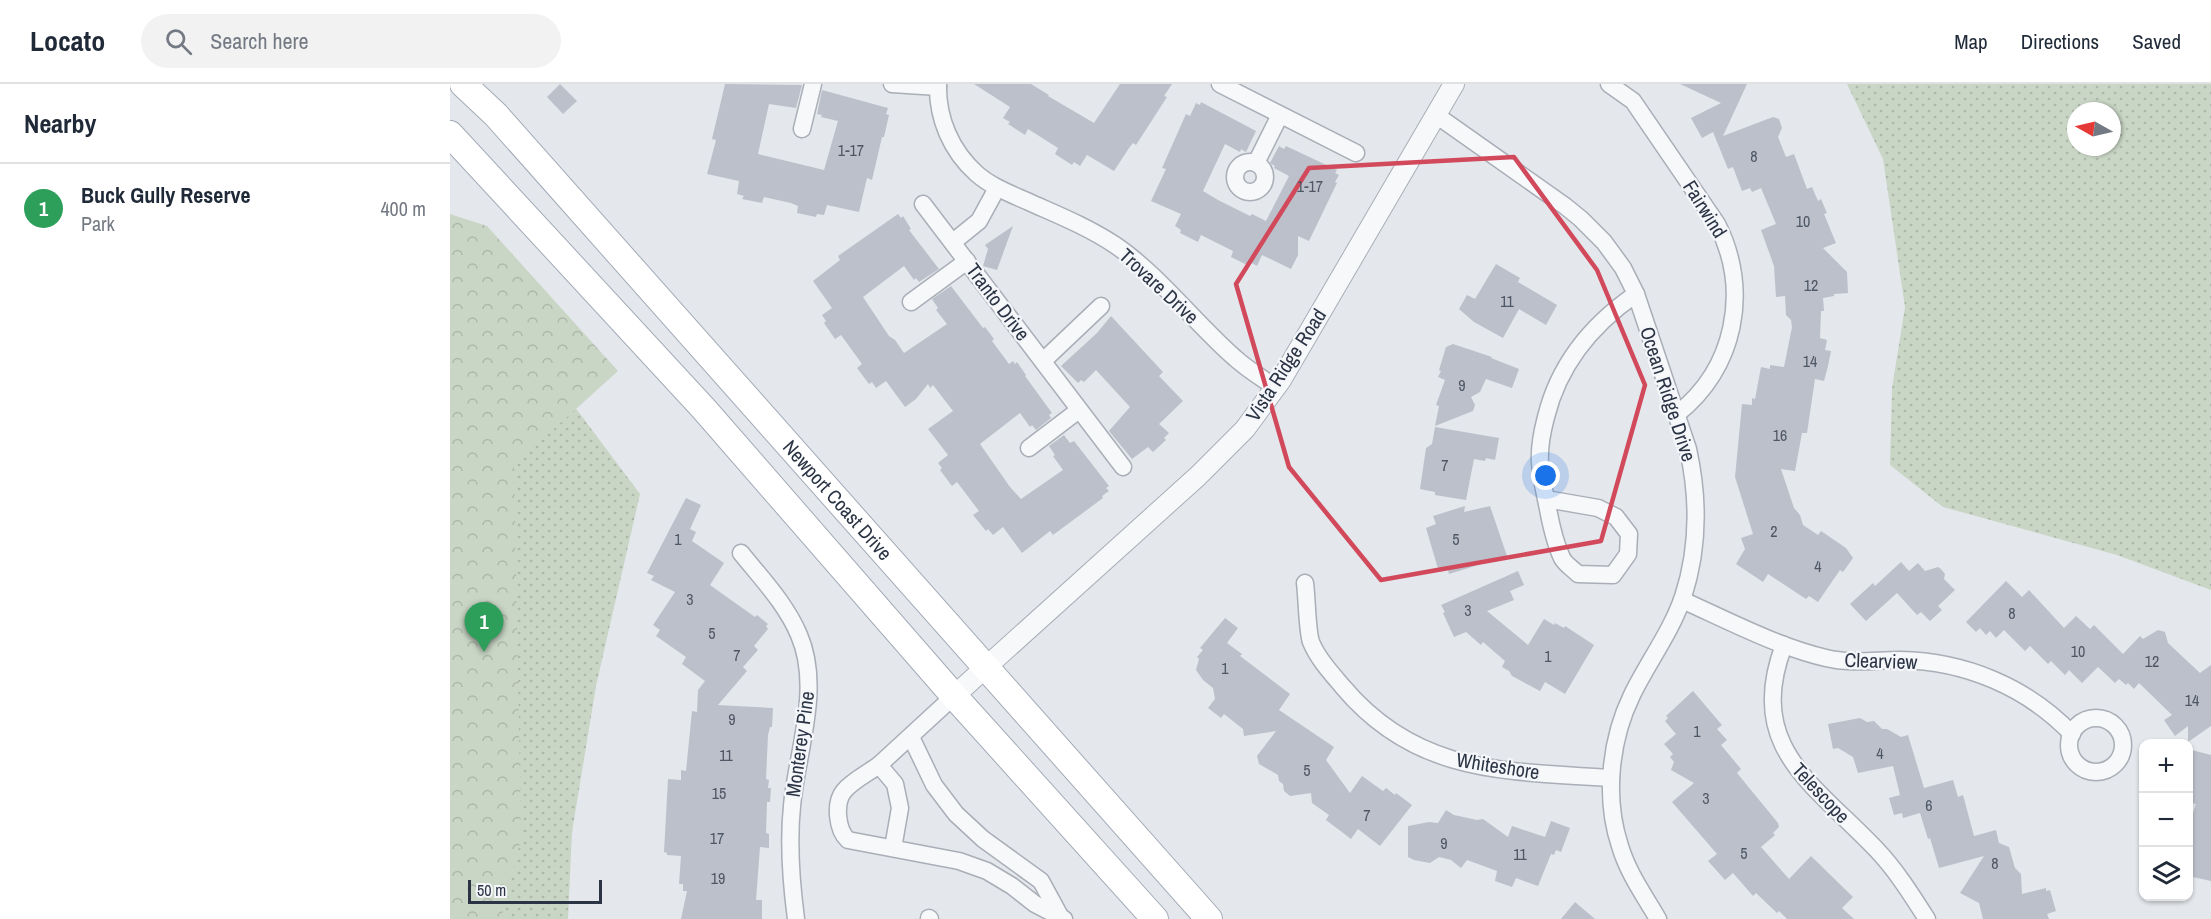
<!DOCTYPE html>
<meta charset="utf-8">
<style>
:root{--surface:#fff;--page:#f2f2f3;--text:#1f2937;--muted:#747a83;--line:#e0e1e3;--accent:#0b8043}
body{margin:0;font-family:"Archivo Narrow",sans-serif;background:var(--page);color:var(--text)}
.controls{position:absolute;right:18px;bottom:18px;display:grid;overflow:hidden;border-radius:12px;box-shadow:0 2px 4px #0004}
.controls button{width:54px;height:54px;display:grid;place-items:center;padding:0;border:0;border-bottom:2px solid var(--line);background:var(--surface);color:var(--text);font:30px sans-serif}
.compass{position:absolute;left:1617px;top:18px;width:54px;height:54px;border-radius:50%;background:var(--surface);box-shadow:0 2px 4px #0004;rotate:278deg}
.scale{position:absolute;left:18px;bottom:15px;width:134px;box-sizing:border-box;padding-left:6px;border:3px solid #2b3445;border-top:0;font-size:16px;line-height:21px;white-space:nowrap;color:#2b3445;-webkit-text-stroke:4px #f4f6f9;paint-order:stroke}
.you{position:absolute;left:1096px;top:392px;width:21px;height:21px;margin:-15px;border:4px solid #fff;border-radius:50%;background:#1a73e8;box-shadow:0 0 0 9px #1a73e833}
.badge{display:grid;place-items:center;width:39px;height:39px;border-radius:50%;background:var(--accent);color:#fff;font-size:20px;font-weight:700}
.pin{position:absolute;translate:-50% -50px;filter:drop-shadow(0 2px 3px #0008)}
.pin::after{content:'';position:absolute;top:32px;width:21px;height:18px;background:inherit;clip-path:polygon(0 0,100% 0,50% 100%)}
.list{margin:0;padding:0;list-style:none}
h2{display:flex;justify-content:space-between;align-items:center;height:78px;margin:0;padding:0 24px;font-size:26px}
h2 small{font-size:20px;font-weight:400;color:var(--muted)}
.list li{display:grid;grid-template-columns:39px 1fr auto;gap:18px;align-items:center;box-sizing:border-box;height:90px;padding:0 24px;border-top:2px solid var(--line)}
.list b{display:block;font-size:22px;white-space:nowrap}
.list p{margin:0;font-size:20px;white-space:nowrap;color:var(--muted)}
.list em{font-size:20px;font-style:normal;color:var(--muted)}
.icon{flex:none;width:33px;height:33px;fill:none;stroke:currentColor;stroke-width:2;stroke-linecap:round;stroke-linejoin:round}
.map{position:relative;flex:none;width:1761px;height:835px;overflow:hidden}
header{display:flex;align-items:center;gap:36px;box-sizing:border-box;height:84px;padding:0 30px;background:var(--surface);border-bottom:2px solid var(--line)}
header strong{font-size:28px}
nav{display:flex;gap:33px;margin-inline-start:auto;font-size:21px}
.search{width:420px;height:54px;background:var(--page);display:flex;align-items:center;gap:15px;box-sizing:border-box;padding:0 21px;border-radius:33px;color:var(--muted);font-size:22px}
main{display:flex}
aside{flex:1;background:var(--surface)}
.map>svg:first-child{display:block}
.grass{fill:url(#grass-dots);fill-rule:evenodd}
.park{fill:url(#park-crowns)}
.building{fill:#bbc0ca}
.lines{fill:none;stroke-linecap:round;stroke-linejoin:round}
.minor-casing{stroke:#a9aeb7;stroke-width:19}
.tertiary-casing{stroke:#a9aeb7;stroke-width:22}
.primary-casing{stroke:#a3abb8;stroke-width:28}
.minor{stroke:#f7f8fa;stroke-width:16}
.tertiary{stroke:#f7f8fa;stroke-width:20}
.primary{stroke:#fff;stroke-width:26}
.marked{fill:none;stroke:#d1495b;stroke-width:4.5;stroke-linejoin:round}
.labels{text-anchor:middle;stroke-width:4.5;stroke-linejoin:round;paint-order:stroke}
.number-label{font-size:16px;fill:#4f5766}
.street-label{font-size:20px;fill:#2b3445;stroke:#f4f6f9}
</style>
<header>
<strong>Locato</strong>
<div class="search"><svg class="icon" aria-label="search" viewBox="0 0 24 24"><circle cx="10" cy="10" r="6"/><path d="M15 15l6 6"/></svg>Search here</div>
<nav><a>Map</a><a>Directions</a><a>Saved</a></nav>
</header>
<main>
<aside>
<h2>Nearby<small></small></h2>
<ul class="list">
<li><span class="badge" style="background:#2e9e5b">1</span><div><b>Buck Gully Reserve</b><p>Park</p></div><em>400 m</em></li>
</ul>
</aside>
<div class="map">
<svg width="1761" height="835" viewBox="0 0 1761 835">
<defs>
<pattern id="grass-dots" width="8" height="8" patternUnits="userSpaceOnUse" patternTransform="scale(1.5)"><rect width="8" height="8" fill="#c9d6c5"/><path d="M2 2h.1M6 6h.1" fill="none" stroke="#adb8ab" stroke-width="1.8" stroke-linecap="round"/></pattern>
<pattern id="park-crowns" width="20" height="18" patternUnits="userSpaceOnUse" patternTransform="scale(1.5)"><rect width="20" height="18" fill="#c9d6c5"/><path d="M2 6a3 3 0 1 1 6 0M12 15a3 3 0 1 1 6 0" fill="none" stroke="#adb8ab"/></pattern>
</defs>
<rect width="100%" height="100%" fill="#e4e7ec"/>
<g class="grass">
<path d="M1397,0h364v506l-94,-35 -174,-48 -53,-42 2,-77 13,-81 -22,-148zM1626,27h36v36h-36z"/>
<path d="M0,173l41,38 149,199 -44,192 -24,146 -4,87h-118z"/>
</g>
<path class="park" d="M0,130l37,12 131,145 -104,94 7,374 -20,80h-51z"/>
<g class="building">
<path d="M110,0l17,17 -14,13 -16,-17z"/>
<path d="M275,0l77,1 -6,23 -27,-4 -11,50 66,16 14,-49 -17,-4 1,-2 -5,-1 5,-24 66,18 -2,6 3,1 -5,22h-2l-10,43 -5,-2 -8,34 -32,-7 -3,10 -7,-1 -1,3 -19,-4 1,-7 -7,-3 -27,-6 -2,6 -20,-4 2,-3 -7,-2 2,-13 -32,-7 9,-34 -4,-1z"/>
<path d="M524,0h57l18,11 -1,1 46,27 26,-39h52l-8,12 3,1 -31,48 -3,-2 -4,5 -15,23 -27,-16 -7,11 -6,-4 -2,3 -17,-11 3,-6 -30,-19 -3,6 -17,-11 2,-2 -7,-4 7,-11z"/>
<path d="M1230,0h67l-24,52 50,-19 6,2 3,9 -4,9 8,20 8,-3 13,35 5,-2 6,14 3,-2 6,14 -3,1 12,29 -13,5 24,24 1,21 -14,1v2l-11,2 1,13h-3l-1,27 7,2 -2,10 6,1 -3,15 -4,15 -9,-2 -8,54h-5l-7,38 -14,-2 13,39 6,7 3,10 15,10 3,-4 25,17 7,10 -10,14 -3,-2 -22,32 -9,-6 -3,3 -38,-25 -5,8 -27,-18 9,-15 -4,-11 12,-4 -18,-57 7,-73 10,1v-7l3,1 6,-32 9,2v-4l14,2 8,-40 -1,-7 -5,-5 -1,-19 -9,1 -2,-31 -13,-36 15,-6 -15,-36 -9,4 -2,-4 -8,3 -9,-24 -5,2 -15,-37 -11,6 -11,-20 30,-15z"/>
<path d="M751,18l55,29 -10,21 -5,-3 -1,3 -15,-8 -22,47 15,9 32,16 2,-2 14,7 23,-45 -15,-8 1,-2 -5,-3 9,-17 5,3 2,-3 51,24 -2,3 4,2 -4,7 2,1 -28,58 -11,-5v19l-7,14 -29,-14 -5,11 -7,-4 -1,4 -18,-9 2,-6 -32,-16 -3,7 -18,-9 1,-3 -6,-4 6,-12 -30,-13 15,-32 -4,-1 24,-54 4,2 6,-13 4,2z"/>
<path d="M448,130l3,4 2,-2 8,13 -2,1 30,39 -20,13 -3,-4 -2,2 -10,-14 -41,31 26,39 6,4 9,13 43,-29 -11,-14 2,-2 -6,-9 19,-13 32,42 2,-1 9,12 -2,2 17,23 4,-3 2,3 2,-2 9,13 -1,1 27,37 -3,2 2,3 -15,12 -4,-5 -2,2 -10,-14 -40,31 30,43 11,12 42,-29 -10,-14 2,-1 -6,-9 15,-11 6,8 4,-2 35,45 -3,2 3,3 -7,5 1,2 -50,37 -3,-4 -28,22 -19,-26 -10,8 -5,-6 -2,2 -13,-16 6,-4 -22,-29 -5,4 -12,-16 2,-2 -4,-5 10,-8 -20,-26 25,-18 -20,-26 -3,3 -2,-4 -12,15 -11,8 -19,-26 -10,7 -4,-6 -3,2 -12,-16 5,-4 -21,-29 -6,4 -11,-16 2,-2 -4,-6 10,-7 -19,-27 27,-21 -2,-4z"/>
<path d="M563,142l-16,44 -14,-4 5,-17 -3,-4z"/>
<path d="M1046,180l24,14 -2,4 39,23 -11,20 -27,-16 -16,29 -29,-16 -15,-13 8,-14 8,4z"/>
<path d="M661,232l52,56 -4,4 24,25 -24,23 10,9 -5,5 2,2 -13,12 -5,-5 -16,12 -23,-28 21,-24 -34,-37 -12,12 -3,-2 -3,3 -17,-17 36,-33z"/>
<path d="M1003,260l39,13 -1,1 28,11 -7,19 -26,-9 -6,13 -9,5 4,8 -2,6 -38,15 4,-20 -3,-1 9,-25 -7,-3 3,-6 -2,-1 7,-23z"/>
<path d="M985,343l64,11 -4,22 -9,-2 -1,3 -11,-2 -8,41 -31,-5v-3l-15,-3 6,-41 6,-4z"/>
<path d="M236,414l15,7 -11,24 6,3 -4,9 32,22 -14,22 45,32 2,-2 11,9 -2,2 2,3 -14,17 4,4 -15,17 4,4 -29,34 55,3 -1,19h-2l-2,8 -2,44 3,1 -1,8h3l-1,14h-3l-1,31 3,1v14l-9,-1 -4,53h6v19h-81l6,-28h-4v-7h-4l2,-28 -14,-1v-2l-3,-1 4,-73 13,1v-10l5,1 6,-60 5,1 1,-22 7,-9 -23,-17 4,-7 -30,-21 4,-6 -7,-5 22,-33 -24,-12 3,-4 -7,-3z"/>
<path d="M1015,422l-1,6 26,-6 17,50 -58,18 -1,-4 -9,2 -13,-44 10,-4 -3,-8z"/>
<path d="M1451,478l8,9 9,-8 7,8 13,-4 3,2 4,5 -1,5 11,11 -17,16 4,4 -12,11 -9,-9 -4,3 -20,-22 -31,28 -16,-17 23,-21 2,3z"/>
<path d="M1068,487l6,14 -14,6 4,9 -27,11 41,34 16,-26 10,6 1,-2 9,5 1,-2 29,19 -29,49 -20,-12 -5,9 -28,-15 -3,-5 -7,-4 3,-6 -22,-19 -2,3 -15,-13 -12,5 -11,-24 2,-1 -4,-7z"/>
<path d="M1556,497l16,16 7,-7 35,38 12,-12 14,13 4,-4 29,29 17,-18 3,3 15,-9 7,2 3,11 32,30 11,-8v61l-23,16v-16l-13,10 -11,-16 8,-5 -33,-32 -5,6 -6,-6 -2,2 -7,-6 -4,4 -17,-16 -16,16 -13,-13 -4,5 -14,-14 -3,3 -18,-18 -5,5 -21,-21 -8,8 -6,-7 -4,4 -6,-7 -4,4 -10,-10z"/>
<path d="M775,534l13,10 -11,15 15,11 -2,2 50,38 -11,16 55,37 -8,13 24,33 12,-17 21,15 3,-3 9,7 1,-2 16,12 -32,41 -22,-17 -7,10 -25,-19 3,-5 -17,-12 -1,-10 -21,3 -6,-5 -1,-7 -4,-3 -1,-6 -19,-11 -2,-8 19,-25 -32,5 -1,-7 -19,-15 -3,4 -13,-10 7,-9 -2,-11 -10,-8 -7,-10 3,-11 -2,-2 6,-7 -3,-2z"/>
<path d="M1243,607l29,34 -5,4 10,11 -6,5 20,24 -4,4 41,50 1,4 -6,6 2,2 -14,12 28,32 22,-23 42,41 -11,11 12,11h-67l-8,-8 -2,2 -21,-20 -3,3 -20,-23 -8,7 -17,-19 9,-7 -45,-52 22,-19 -23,-13 3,-8 -4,-5 3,-3 -9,-10 12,-10 -11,-13 3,-3 -2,-2z"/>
<path d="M1410,634l7,4 7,-1 8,8h5l14,8 7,-2 16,53 29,-8 5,17 5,-2 11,41 22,-6 3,13 10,4 6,21 6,6 1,20 24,-6v3l4,-1 6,21 -9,3 2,5h-66l-4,-16 -19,-10 24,-37 -45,12 -9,-30 -2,1 -8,-26 -17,5 -1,-5 -8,2 -5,-17 11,-3 -7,-29 -35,7 -5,-16 -15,-9 -5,1 -5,-25z"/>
<path d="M1738,665l23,6v126l-23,-5v-49l8,-23 -8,-2z"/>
<path d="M996,726l8,5 23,5 6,-1 25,18 4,-11 33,11 6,-16 19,7 -9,24 -5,-2 -2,5 -3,-1 -13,32 -22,-8 -4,9 -17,-6 2,-10 -30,-11 -6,8 -10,-8 -12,-3 -9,6 -16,-3 -6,-3v-31l21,-4 9,1z"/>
<path d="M1125,818l20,17h-34z"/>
</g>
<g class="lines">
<defs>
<g id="minor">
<path d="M442,0l46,3"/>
<path d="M488,0c-1,34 13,67 39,90 15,13 34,20 52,28 29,13 59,25 86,43 43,29 80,78 120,113 12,11 27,20 41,30"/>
<path d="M770,0l136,69"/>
<path d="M1159,0l24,17 84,123c34,66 18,145 -40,190"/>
<path d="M986,31l129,91 16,13 23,23 19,26 13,26 52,155c11,50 11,99 -5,148 -12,35 -35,65 -51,98 -22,45 -28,103 -12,151 8,27 24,49 38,73"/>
<path d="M352,45l11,-45"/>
<circle cx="800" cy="93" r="15"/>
<path d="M806,79l24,-48"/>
<path d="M473,120l200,263"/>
<path d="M503,158l26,-21 18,-33"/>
<path d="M461,218l56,-41"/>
<path d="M593,277l58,-55"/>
<path d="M579,364l50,-38"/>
<path d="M1096,415l52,9 18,9 13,17 -1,20 -15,21 -35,-1c-5,-5 -13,-10 -16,-16 -7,-15 -11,-33 -14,-49 -3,-15 -7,-31 -8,-46 -1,-15 2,-31 6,-46 13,-53 45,-92 90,-123"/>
<path d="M291,469c21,26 45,51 58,82 23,53 -2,116 -7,171 -4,38 -1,75 4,113"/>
<path d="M855,499c2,15 2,47 6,59 7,17 21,32 32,45 74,88 164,84 268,91"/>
<path d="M1232,516c45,20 96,47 144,58 24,6 49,2 74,2 65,1 127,27 172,74"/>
<path d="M1334,561c-39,102 30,139 92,204 20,21 35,45 51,70"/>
<circle cx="1646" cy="661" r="27"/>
<path d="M461,653l23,48 22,29 27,25 58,42 19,35"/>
<path d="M429,681l75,-69"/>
<path d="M443,764l7,-40 -5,-24 -16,-19c-11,8 -27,16 -35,26 -10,12 -7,39 4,49l111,21 28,10 25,15 23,18 29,15"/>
<path d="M479,834l1,1"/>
</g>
<path id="tertiary" d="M504,612l244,-220 47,-47 36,-49 173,-296"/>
<g id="primary">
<path id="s1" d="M13,0l33,31 713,804"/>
<path d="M0,50l254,275 250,287 201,223"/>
</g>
</defs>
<use href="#minor" class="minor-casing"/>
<use href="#tertiary" class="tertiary-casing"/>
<use href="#primary" class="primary-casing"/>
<use href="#minor" class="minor"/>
<use href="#tertiary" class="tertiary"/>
<use href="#primary" class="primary"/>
</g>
<path class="marked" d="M1064,73l83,113 48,115 -44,156 -220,39 -92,-113 -53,-183 73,-116z"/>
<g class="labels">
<g class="number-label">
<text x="401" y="72">1-17</text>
<text x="1304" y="78">8</text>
<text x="860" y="108">1-17</text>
<text x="1353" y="143">10</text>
<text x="1361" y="207">12</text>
<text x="1057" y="223">11</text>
<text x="1360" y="283">14</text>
<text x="1012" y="307">9</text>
<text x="1330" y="357">16</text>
<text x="995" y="387">7</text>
<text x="1324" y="453">2</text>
<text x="228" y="461">1</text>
<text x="1006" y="461">5</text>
<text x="1368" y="488">4</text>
<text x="240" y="521">3</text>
<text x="1018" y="532">3</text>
<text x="1562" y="535">8</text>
<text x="262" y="555">5</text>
<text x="1628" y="573">10</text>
<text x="287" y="577">7</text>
<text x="1098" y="578">1</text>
<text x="1702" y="583">12</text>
<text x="775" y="590">1</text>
<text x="1742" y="622">14</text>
<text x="282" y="641">9</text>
<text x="1247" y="653">1</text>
<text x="1430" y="675">4</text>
<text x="276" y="677">11</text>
<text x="857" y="692">5</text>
<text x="269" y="715">15</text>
<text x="1256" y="720">3</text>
<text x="1479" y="727">6</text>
<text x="917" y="737">7</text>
<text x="267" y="760">17</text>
<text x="994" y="765">9</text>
<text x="1294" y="775">5</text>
<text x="1070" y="776">11</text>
<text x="1545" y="785">8</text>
<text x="268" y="800">19</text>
</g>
<g class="street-label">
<text transform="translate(1255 125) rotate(58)" y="7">Fairwind</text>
<text transform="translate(709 202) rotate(43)" y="7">Trovare Drive</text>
<text transform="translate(548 218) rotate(53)" y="7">Tranto Drive</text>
<text transform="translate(836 281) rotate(-57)" y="7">Vista Ridge Road</text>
<text transform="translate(1218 310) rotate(72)" y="7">Ocean Ridge Drive</text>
<text dy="7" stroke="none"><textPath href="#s1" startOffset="560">Newport Coast Drive</textPath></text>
<text transform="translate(1431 577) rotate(2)" y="7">Clearview</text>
<text transform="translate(350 660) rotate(-82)" y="7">Monterey Pine</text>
<text transform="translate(1048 682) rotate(9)" y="7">Whiteshore</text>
<text transform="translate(1371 709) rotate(47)" y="7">Telescope</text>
</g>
</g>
</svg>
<div class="controls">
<button>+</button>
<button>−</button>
<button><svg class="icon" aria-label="layers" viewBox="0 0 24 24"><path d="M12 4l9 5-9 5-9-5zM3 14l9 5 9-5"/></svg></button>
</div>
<svg class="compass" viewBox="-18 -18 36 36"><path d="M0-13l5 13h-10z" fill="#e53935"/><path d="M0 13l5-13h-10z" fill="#747a83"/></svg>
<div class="scale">50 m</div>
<div class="you"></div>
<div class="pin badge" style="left:34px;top:568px;background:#2e9e5b">1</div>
</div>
</main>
